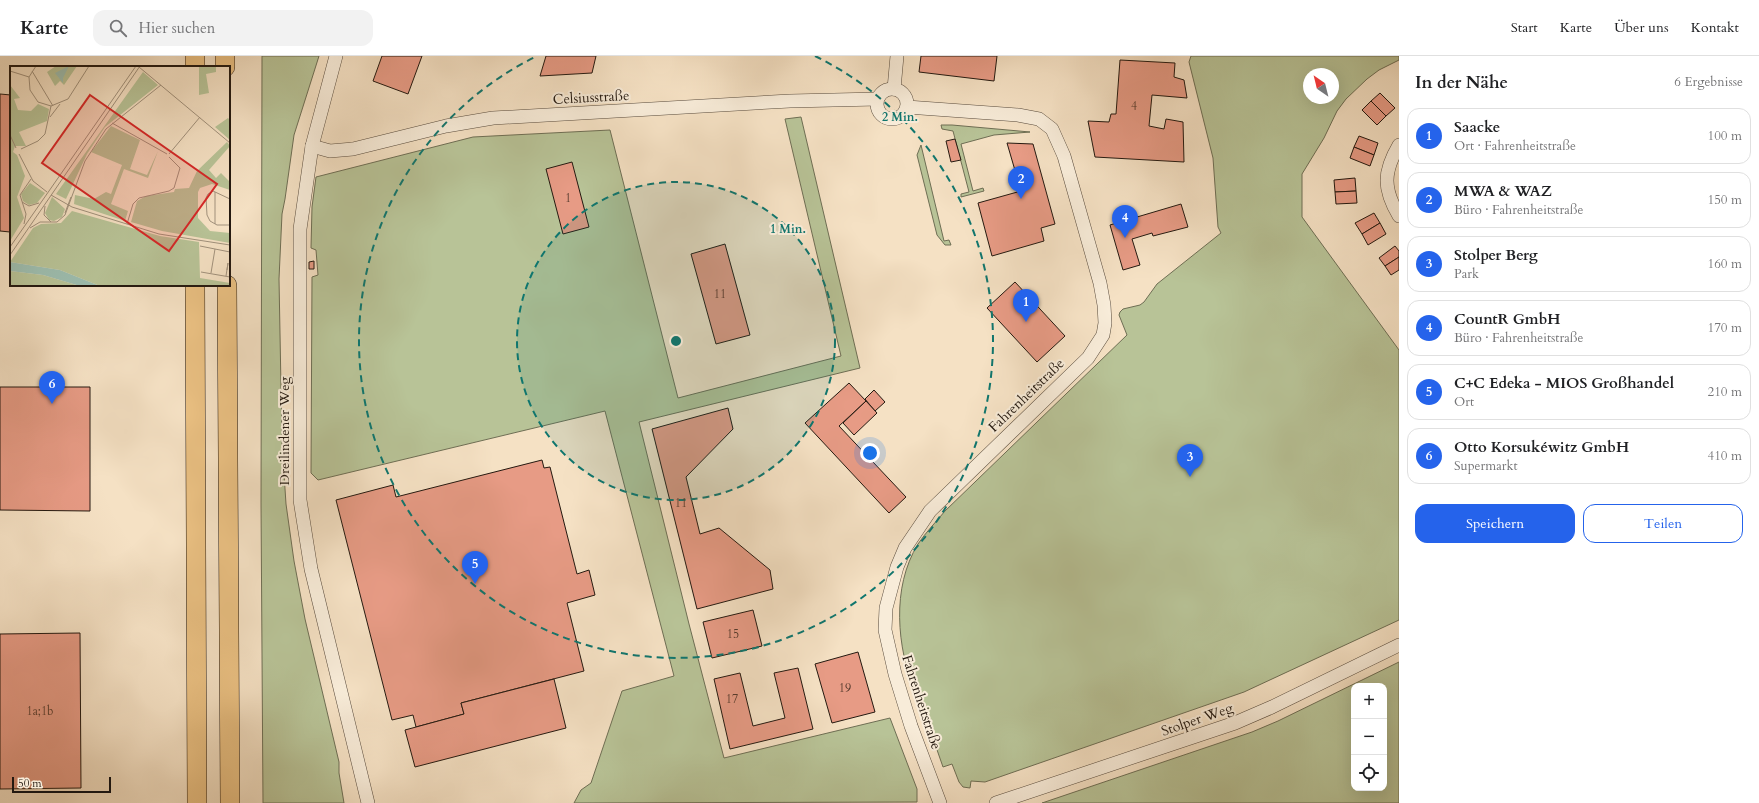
<!DOCTYPE html>
<html lang="de">
<meta charset="utf-8">
<style>
:root{--surface:#fff;--page:#f2f2f2;--text:#202124;--muted:#757577;--line:#e0e0e0;--accent:#2563eb}
body{margin:0;font-family:Cardo,serif;background:var(--page);color:var(--text)}
.controls{position:absolute;right:12px;bottom:12px;display:grid;overflow:hidden;border-radius:8px;box-shadow:0 4px 16px #0002}
.controls button{width:36px;height:36px;display:grid;place-items:center;padding:0;border:0;border-bottom:1px solid var(--line);background:var(--surface);color:var(--text);font:20px sans-serif}
.compass{position:absolute;left:1303px;top:12px;width:36px;height:36px;border-radius:50%;background:var(--surface);box-shadow:0 4px 16px #0002;rotate:325deg}
.scale{position:absolute;left:12px;bottom:10px;width:99px;box-sizing:border-box;padding-left:4px;border:2px solid #241910;border-top:0;font-size:11px;line-height:14px;white-space:nowrap;color:#241910;-webkit-text-stroke:3px #f8ecd9;paint-order:stroke}
.you{position:absolute;left:870px;top:397px;width:14px;height:14px;margin:-10px;border:3px solid #fff;border-radius:50%;background:#1a73e8;box-shadow:0 0 0 6px #1a73e833}
.badge{display:grid;place-items:center;width:26px;height:26px;border-radius:50%;background:var(--accent);color:#fff;font-size:13px;font-weight:700}
.pin{position:absolute;translate:-50% -33px;filter:drop-shadow(0 1px 2px #0008)}
.pin::after{content:'';position:absolute;top:21px;width:14px;height:12px;background:inherit;clip-path:polygon(0 0,100% 0,50% 100%)}
.list{margin:0;padding:0;list-style:none}
h2{display:flex;justify-content:space-between;align-items:center;height:52px;margin:0;padding:0 16px;font-size:17px}
h2 small{font-size:13px;font-weight:400;color:var(--muted)}
.list li{display:grid;grid-template-columns:26px 1fr auto;gap:12px;align-items:center;box-sizing:border-box;height:56px;margin:0 8px 8px;padding:0 8px;border:1px solid var(--line);border-radius:12px}
.list b{display:block;font-size:15px;white-space:nowrap}
.list p{margin:0;font-size:13px;white-space:nowrap;color:var(--muted)}
.list em{font-size:13px;font-style:normal;color:var(--muted)}
.actions{display:flex;gap:8px;padding:12px 16px}
.actions a{flex:1;padding:9px 0;border:1px solid var(--accent);border-radius:12px;text-align:center;font-size:14px;color:var(--accent)}
.actions .main{background:var(--accent);color:#fff}
.icon{flex:none;width:22px;height:22px;fill:none;stroke:currentColor;stroke-width:2;stroke-linecap:round;stroke-linejoin:round}
.map{position:relative;flex:none;width:1399px;height:747px;overflow:hidden}
header{display:flex;align-items:center;gap:24px;box-sizing:border-box;height:56px;padding:0 20px;background:var(--surface);border-bottom:1px solid var(--line)}
header strong{font-size:19px}
nav{display:flex;gap:22px;margin-inline-start:auto;font-size:14px}
.search{width:280px;height:36px;background:var(--page);display:flex;align-items:center;gap:10px;box-sizing:border-box;padding:0 14px;border-radius:12px;color:var(--muted);font-size:15px}
main{display:flex}
aside{flex:1;background:var(--surface)}
.map>svg:first-child{display:block}
.green{fill:#b8c397;stroke:#6e6e54;fill-rule:evenodd}
.building{fill:#e79b85;stroke:#241910}
.lines{fill:none;stroke-linecap:round;stroke-linejoin:round}
.minor-casing{stroke:#584b3d;stroke-width:14}
.highway-casing{stroke:#241910;stroke-width:20}
.minor{stroke:#f8ecd9;stroke-width:13}
.highway{stroke:#eac082;stroke-width:19}
.ring{fill:none;stroke:#0f766e;stroke-width:2;stroke-dasharray:7 5}
.labels{text-anchor:middle;stroke-width:4;stroke-linejoin:round;paint-order:stroke}
.number-label{font-size:12px;fill:#553a2d}
.street-label{font-size:14px;fill:#241910;stroke:#f8ecd9}
.inset-road{fill:none;stroke:#a1917c;stroke-width:1}
.view{fill:#d62828;fill-opacity:0.15;stroke:#d62828;stroke-width:2}
.inset-edge{fill:none;stroke:#241910;stroke-width:2}
.centre{fill:#0f766e;stroke:#f8ecd9;stroke-width:2}
.ring-label{font-size:12px;text-anchor:middle;font-weight:bold;fill:#0f766e;stroke:#f8ecd9;stroke-width:4;stroke-linejoin:round;paint-order:stroke}
</style>
<header>
<strong>Karte</strong>
<div class="search"><svg class="icon" aria-label="search" viewBox="0 0 24 24"><circle cx="10" cy="10" r="6"/><path d="M15 15l6 6"/></svg>Hier suchen</div>
<nav><a>Start</a><a>Karte</a><a>Über uns</a><a>Kontakt</a></nav>
</header>
<main>
<div class="map">
<svg width="1399" height="747" viewBox="0 0 1399 747">
<rect width="100%" height="100%" fill="#f5e1c4"/>
<filter id="stains"><feTurbulence type="fractalNoise" baseFrequency=".005" numOctaves="4"/><feColorMatrix values="0 0 0 0 .2 0 0 0 0 .09 0 0 0 0 .02 0 0 0 .5 -.17"/></filter>
<radialGradient id="worn" r=".72"><stop offset=".6" stop-color="#630" stop-opacity="0"/><stop offset="1" stop-color="#630" stop-opacity=".3"/></radialGradient>
<g class="green">
<path d="M262,0h57l-25,79 -9,64 -3,15 -3,65 3,164 4,61 8,57 11,58 34,143v11l5,30h-81l-2,-301z"/>
<path d="M1191,0h208v4l-20,10 -12,9 -21,20 -9,12 -13,27 -22,36v43l97,133v270l-155,72 -259,90 -14,-1 -1,7 -7,-1 -4,-5 -7,-18 -9,3c-8,-25 -19,-49 -28,-74 -18,-46 -24,-105 3,-149 8,-12 18,-22 27,-33l182,-176 -8,-20 1,-3 3,-3 17,-4 4,-3 13,-18 64,-51 -3,-6 -5,-69 -24,-96zM1309,18h24v24h-24z"/>
<path d="M801,61l59,251 -221,54 50,202 35,134 166,-40 27,71v13l-343,1 7,-13 10,-7 31,-92 52,-15 -69,-265 -287,69 -7,-7 1,-196 6,-2 -2,-25 -5,-2 1,-41 4,-30 157,-40 137,-7 68,268 163,-42 -56,-237z"/>
<path d="M941,69h11l78,7 -36,3 -33,9 12,47 10,-3 1,3 -23,6v-3l8,-2 -16,-61 -11,-2z"/>
<path d="M921,89l23,96 5,-1 2,5h-6l-8,-10 -20,-80z"/>
<path d="M1399,606v141h-357l210,-71 26,-11zM1354,630h30v102h-30z"/>
</g>
<g class="building">
<path d="M382,0h40l-14,38 -35,-13z"/>
<path d="M546,0h50l-4,17 -52,3z"/>
<path d="M921,0h76l-3,25 -75,-9z"/>
<path d="M1120,4l55,3 -1,14 10,3 3,18 -35,-3 -3,31 15,3 2,-10 17,3 1,40 -89,-5 -7,-36 21,1 2,-8h5z"/>
<path d="M1380,37l15,15 -9,8 -15,-15z"/>
<path d="M0,38l11,1 -1,137 -10,-1z"/>
<path d="M1371,45l15,15 -9,9 -15,-15z"/>
<path d="M1359,80l19,7 -4,12 -20,-8z"/>
<path d="M955,83l6,21 -10,2 -5,-21z"/>
<path d="M1007,87l26,1 22,80 -14,4 3,13 -52,15 -14,-53 43,-12z"/>
<path d="M1354,91l20,8 -4,11 -20,-8z"/>
<path d="M572,106l17,65 -26,7 -17,-65z"/>
<path d="M1355,122l1,13 -21,1 -1,-12z"/>
<path d="M1356,135l1,12 -21,1 -1,-12z"/>
<path d="M1181,148l7,23 -35,9 -1,-3 -20,6 8,26 -17,5 -13,-45z"/>
<path d="M1374,157l6,10 -18,11 -7,-11z"/>
<path d="M1380,167l6,11 -18,11 -6,-11z"/>
<path d="M725,188l25,91 -34,9 -25,-90z"/>
<path d="M1395,190l4,5v6l-14,9 -6,-8z"/>
<path d="M1399,201v13l-8,5 -6,-9z"/>
<path d="M314,205v8h-5v-7z"/>
<path d="M1015,226l50,54 -28,26 -50,-54z"/>
<path d="M849,327l17,18 -27,25 67,71 -17,16 -84,-90z"/>
<path d="M0,331h90v124l-90,-1z"/>
<path d="M874,334l11,12 -10,9 -10,-12z"/>
<path d="M866,345l11,12 -23,22 -11,-12z"/>
<path d="M728,352l5,21 -47,48 14,57 19,-6 51,42 3,19 -76,20 -45,-180z"/>
<path d="M542,404l2,8 6,-1 27,107 12,-4 6,25 -28,8 17,68 -123,32 3,11 -48,13 -3,-12 -21,5 -56,-220 57,-15 3,12z"/>
<path d="M753,554l9,36 -50,12 -9,-36z"/>
<path d="M80,577l1,155 -81,1v-155z"/>
<path d="M858,596l17,60 -43,11 -17,-59z"/>
<path d="M798,612l15,61 -83,20 -16,-70 26,-6 13,53 32,-8 -11,-45z"/>
<path d="M554,623l12,49 -151,39 -10,-37 59,-16 -3,-11z"/>
</g>
<g class="lines">
<defs>
<g id="minor">
<path d="M336,0l-24,90 -12,83v271l11,69 57,234"/>
<circle cx="892" cy="48" r="15"/>
<path d="M894,33l3,-33"/>
<path d="M907,51l111,8 21,4 13,10 12,27 36,127 4,22 1,18 -2,12 -15,23 -158,153 -25,37 -8,19 -11,41 -1,22 10,44 16,52 29,77"/>
<path d="M1399,89c-16,27 -16,44 0,71"/>
<path d="M312,90l18,5 23,-2 93,-23 47,-8 297,-17 87,-2"/>
<path d="M996,747l239,-80 37,-16 127,-62"/>
</g>
<g id="highway">
<path d="M195,0v11"/>
<path d="M225,0v11"/>
<path d="M195,229l2,518"/>
<path d="M227,229l3,518"/>
</g>
</defs>
<use href="#minor" class="minor-casing"/>
<use href="#highway" class="highway-casing"/>
<use href="#minor" class="minor"/>
<use href="#highway" class="highway"/>
</g>
<circle cx="676" cy="285" r="159" fill="#0f766e" fill-opacity=".12"/>
<g class="ring">
<circle cx="676" cy="285" r="159"/>
<path d="M815 0A317 317 0 1 1 537 0"/>
</g>
<g class="labels">
<g class="number-label">
<text x="1134" y="54">4</text>
<text x="568" y="146">1</text>
<text x="720" y="242">11</text>
<text x="681" y="451">11</text>
<text x="733" y="582">15</text>
<text x="845" y="636">19</text>
<text x="732" y="647">17</text>
<text x="40" y="659">1a;1b</text>
</g>
<g class="street-label">
<text transform="translate(591 41) rotate(-3)" y="5">Celsiusstraße</text>
<text transform="translate(1026 339) rotate(-44)" y="5">Fahrenheitstraße</text>
<text transform="translate(284 375) rotate(-90)" y="5">Dreilindener Weg</text>
<text transform="translate(922 646) rotate(72)" y="5">Fahrenheitstraße</text>
<text transform="translate(1197 663) rotate(-19)" y="5">Stolper Weg</text>
</g>
</g>
<g transform="translate(10 10)">
<rect width="220" height="220" fill="#f5e1c4"/>
<path d="M46,0h21l-13,19 -4,-4 -5,5 -8,-14zM189,0h17v6l-10,2 3,19 -10,2zM133,6l15,13 -53,42 -18,27 -21,45 -10,-5zM0,19l10,13 -6,1 4,11 13,1 7,-7 11,5 -2,12 -28,11 7,14h-11l-2,6 4,3 8,21 -8,21 7,21 -14,23zM218,52l2,2v20l-15,-13zM101,60l29,14 -10,29 17,6 11,-24 -10,27 -24,-9 -13,35 17,7 -3,10 -51,-17 1,-9 19,4 12,-7 5,2 11,-29 -31,-13zM217,76l3,4 -21,24 7,8 5,-5 9,9v8l-18,-6 -12,4 -2,4v26l12,13 20,2v10l-68,-12 -31,-9 6,-21 9,-5 28,-4 1,-3 14,-1 8,-17zM20,117l15,10 -8,10 -8,2 -6,-4 -2,-7zM42,131l13,12 -3,8 -8,4 -5,-1 -4,-7zM62,145l88,25 39,6 1,36 30,5v3h-130l-40,-16 -50,-8 23,-34 8,-4 20,-1zM0,205l33,4 37,11h-70z" fill="#b8c397"/>
<path d="M59,0l-6,12v5l-8,-10zM0,196l50,8 40,16h-20l-37,-11 -33,-4z" fill="#9dbeb0"/>
<path class="inset-road" d="M26,0l-7,11 1,13 8,12 13,4 17,-7 21,-33M129,1l91,76M0,5l19,6M22,5l21,35M40,51l10,-13M102,57l55,31M0,69l6,13M11,83l17,-8 7,-7 6,-28M9,88l14,27 14,11M159,88l31,-37M205,126v32M41,129l21,12 87,27 71,11M220,133l-17,-8 -5,3 -2,4 1,17 3,6 7,4h13M220,134v13M12,136l7,4 10,-3M35,140l-1,9 7,7M55,147l6,-16M55,149l20,-54 21,-32 55,-44M14,158l2,-10 -6,-19 11,-16M117,158l6,-20 6,-6 30,-7 5,-3 6,-20 -11,-11M20,162l10,-6h17l8,-7M190,180l30,6M0,181l126,-181M0,189l130,-189M191,206l29,5M201,207l4,-24M216,210l2,-13 -1,7"/>
<path class="view" d="M80,29l127,89 -48,67 -127,-88z"/>
<rect width="220" height="220" class="inset-edge"/>
</g>
<circle cx="676" cy="285" r="6" class="centre"/>
<g class="ring-label">
<text x="900" y="65">2 Min.</text>
<text x="788" y="177">1 Min.</text>
</g>
<rect width="100%" height="100%" filter="url(#stains)"/>
<rect width="100%" height="100%" fill="url(#worn)"/>
</svg>
<div class="controls">
<button>+</button>
<button>−</button>
<button><svg class="icon" aria-label="locate" viewBox="0 0 24 24"><circle cx="12" cy="12" r="6"/><path d="M12 2v4M12 18v4M2 12h4M18 12h4"/></svg></button>
</div>
<svg class="compass" viewBox="-18 -18 36 36"><path d="M0-13l5 13h-10z" fill="#e53935"/><path d="M0 13l5-13h-10z" fill="#757577"/></svg>
<div class="scale">50 m</div>
<div class="you"></div>
<div class="pin badge" style="left:1026px;top:266px">1</div>
<div class="pin badge" style="left:1021px;top:143px">2</div>
<div class="pin badge" style="left:1190px;top:421px">3</div>
<div class="pin badge" style="left:1125px;top:182px">4</div>
<div class="pin badge" style="left:475px;top:528px">5</div>
<div class="pin badge" style="left:52px;top:348px">6</div>
</div>
<aside>
<h2>In der Nähe<small>6 Ergebnisse</small></h2>
<ul class="list">
<li><span class="badge">1</span><div><b>Saacke</b><p>Ort · Fahrenheitstraße</p></div><em>100 m</em></li>
<li><span class="badge">2</span><div><b>MWA &amp; WAZ</b><p>Büro · Fahrenheitstraße</p></div><em>150 m</em></li>
<li><span class="badge">3</span><div><b>Stolper Berg</b><p>Park</p></div><em>160 m</em></li>
<li><span class="badge">4</span><div><b>CountR GmbH</b><p>Büro · Fahrenheitstraße</p></div><em>170 m</em></li>
<li><span class="badge">5</span><div><b>C+C Edeka - MIOS Großhandel</b><p>Ort</p></div><em>210 m</em></li>
<li><span class="badge">6</span><div><b>Otto Korsukéwitz GmbH</b><p>Supermarkt</p></div><em>410 m</em></li>
</ul>
<div class="actions"><a class="main">Speichern</a><a>Teilen</a></div>
</aside>
</main>
